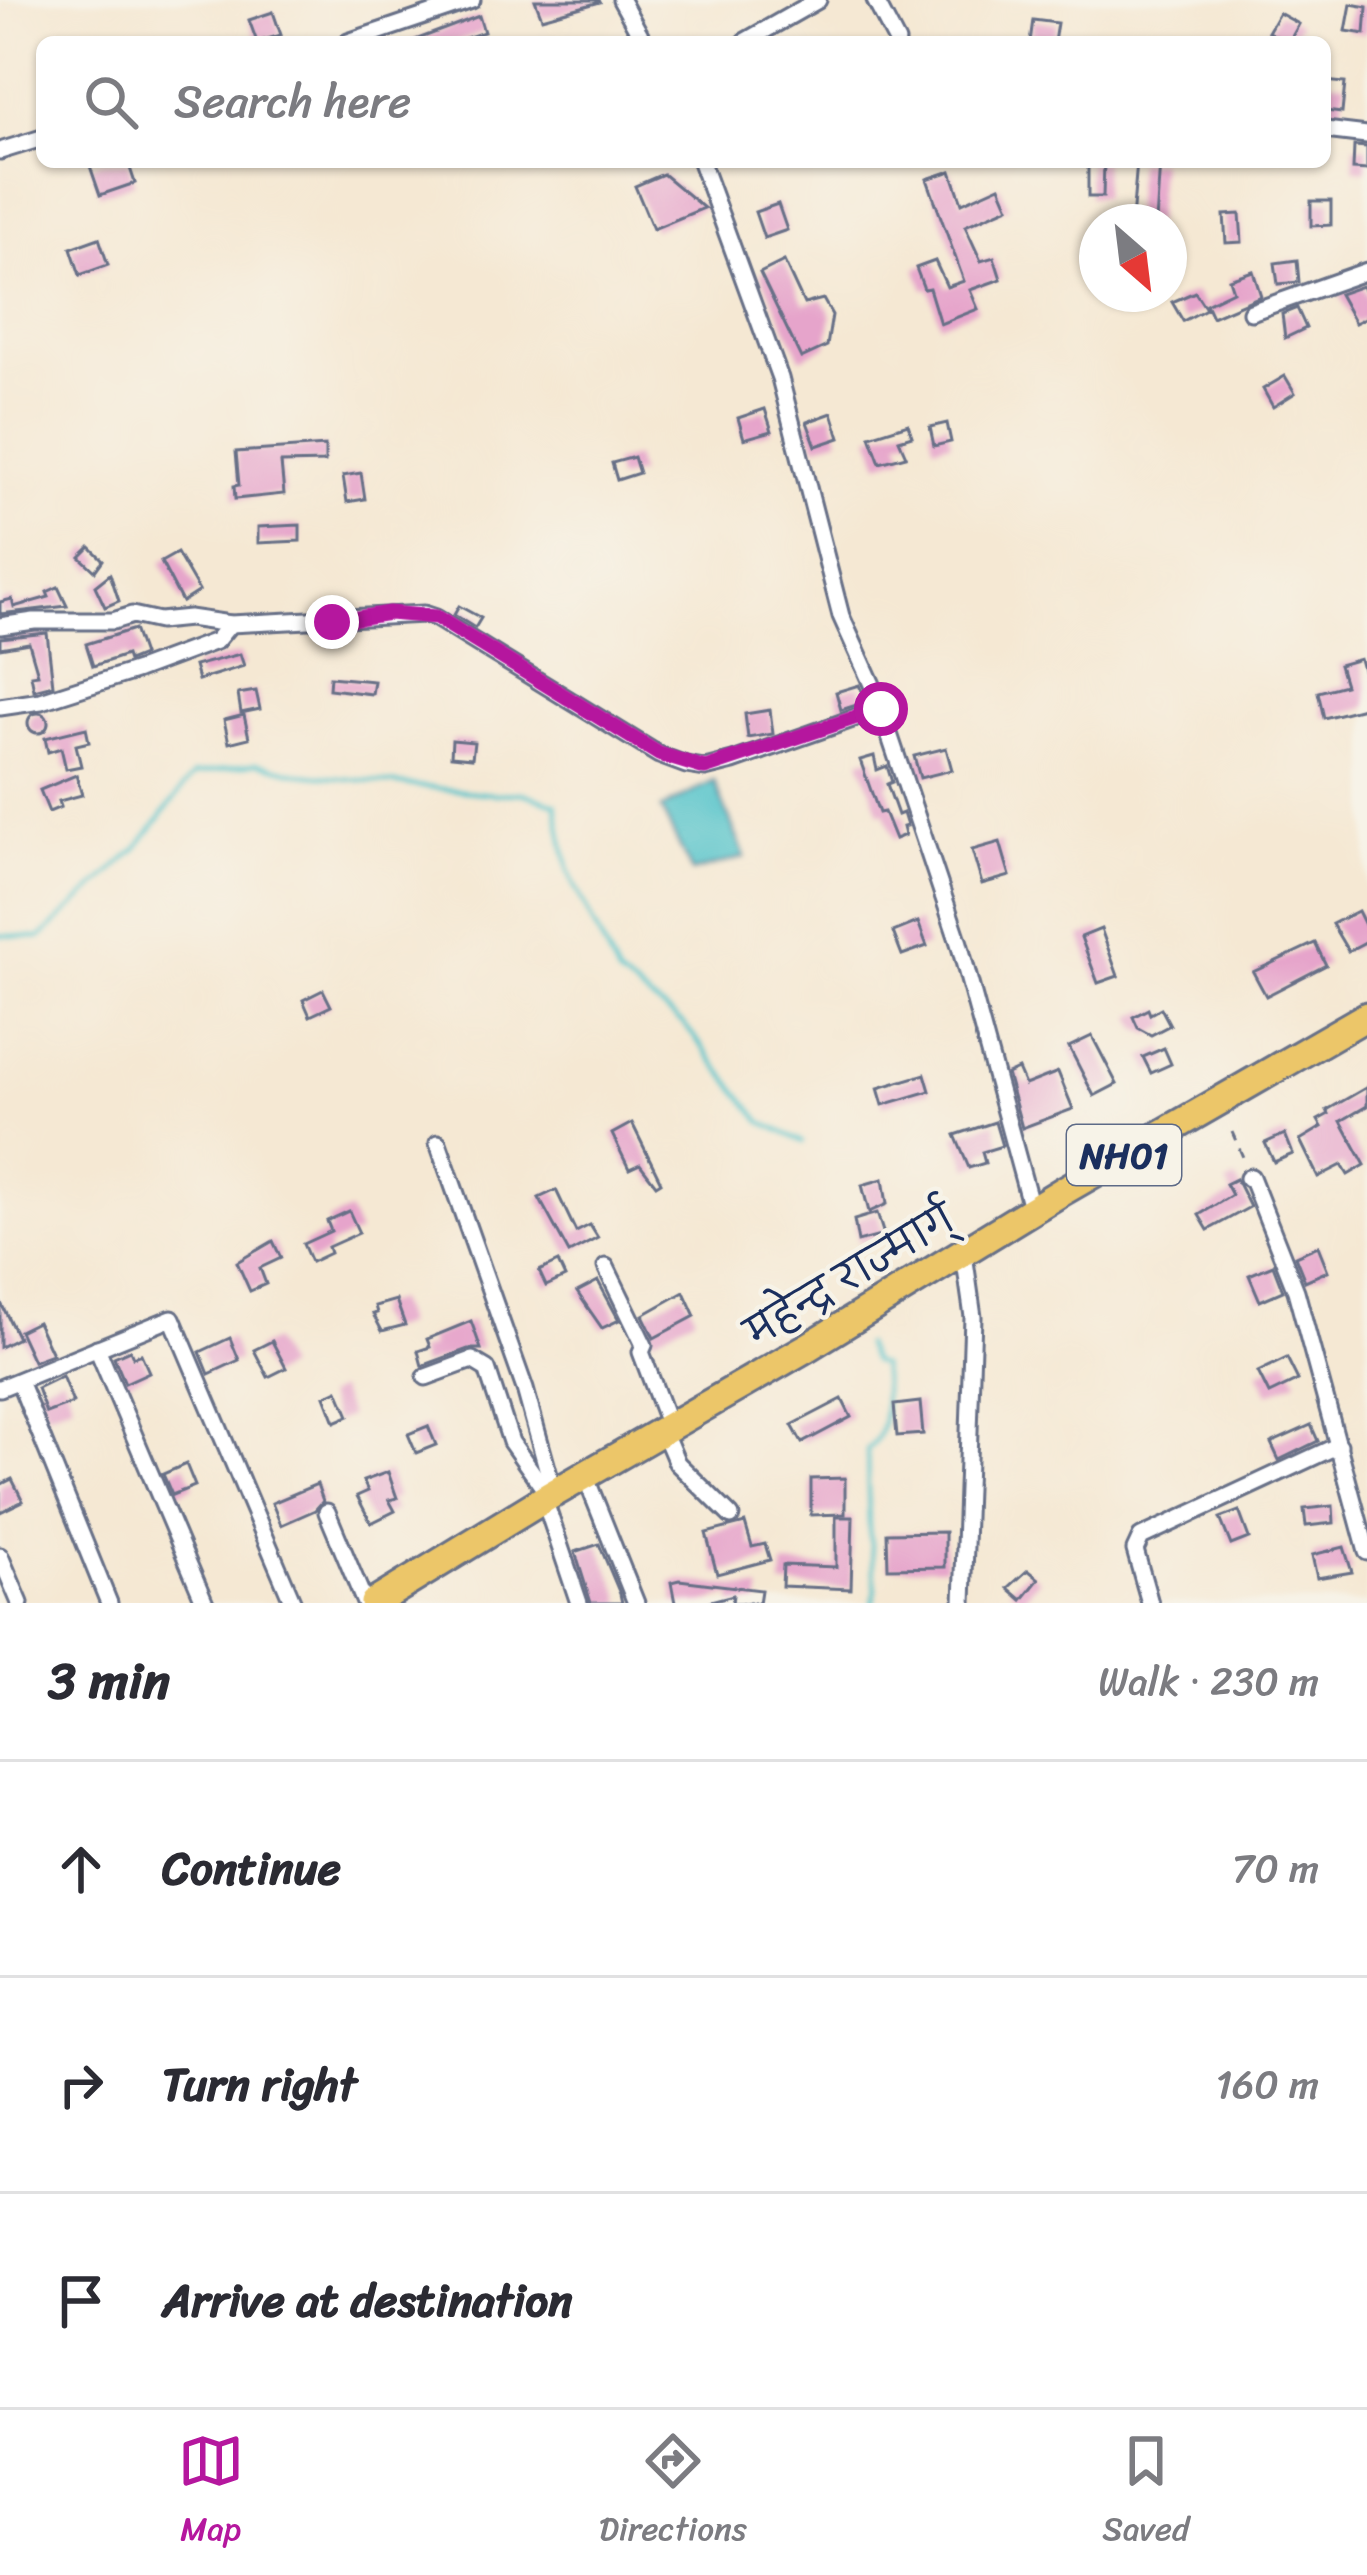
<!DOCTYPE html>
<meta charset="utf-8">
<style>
:root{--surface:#fff;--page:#f2f2f3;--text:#2b2b33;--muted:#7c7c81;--line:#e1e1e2;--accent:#b5179e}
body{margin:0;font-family:Sriracha,"Playpen Sans Deva",sans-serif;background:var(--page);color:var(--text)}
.compass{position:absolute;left:1079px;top:204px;width:108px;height:108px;border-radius:50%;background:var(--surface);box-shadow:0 3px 9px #0004;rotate:152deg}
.stop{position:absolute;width:36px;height:36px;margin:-27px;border:9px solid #b5179e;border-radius:50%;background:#fff}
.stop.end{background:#b5179e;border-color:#fff;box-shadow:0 3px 12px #0008}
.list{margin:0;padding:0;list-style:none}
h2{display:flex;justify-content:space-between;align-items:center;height:156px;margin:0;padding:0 48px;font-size:51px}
h2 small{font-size:39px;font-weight:400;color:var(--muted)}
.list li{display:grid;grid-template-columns:78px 1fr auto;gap:36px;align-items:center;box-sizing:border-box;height:216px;padding:0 48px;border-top:3px solid var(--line)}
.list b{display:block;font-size:45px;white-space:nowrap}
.list em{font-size:39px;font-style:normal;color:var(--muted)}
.icon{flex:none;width:66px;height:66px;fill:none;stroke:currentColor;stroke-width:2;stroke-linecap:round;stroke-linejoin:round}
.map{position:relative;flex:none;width:1367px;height:1603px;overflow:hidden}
.search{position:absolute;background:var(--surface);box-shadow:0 3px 9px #0004;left:36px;right:36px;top:36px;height:132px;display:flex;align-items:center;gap:30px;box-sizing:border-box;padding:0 42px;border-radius:18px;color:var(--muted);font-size:45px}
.sheet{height:804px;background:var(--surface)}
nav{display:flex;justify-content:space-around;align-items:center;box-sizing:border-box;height:168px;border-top:3px solid var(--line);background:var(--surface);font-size:33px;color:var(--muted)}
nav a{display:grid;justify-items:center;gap:6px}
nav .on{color:var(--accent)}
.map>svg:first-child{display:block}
.water{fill:#56c4cb;stroke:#387a94;stroke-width:3}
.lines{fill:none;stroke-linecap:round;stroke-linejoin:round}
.stream{stroke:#56c4cb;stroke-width:4.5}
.building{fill:#e6a4cb}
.street-casing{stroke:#677087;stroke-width:21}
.highway-casing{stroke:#677087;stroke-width:33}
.path{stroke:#677087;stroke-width:3;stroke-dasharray:9 9;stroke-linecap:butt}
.street{stroke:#fff;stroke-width:15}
.highway{stroke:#ecc669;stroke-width:27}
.route{stroke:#b5179e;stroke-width:15}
.labels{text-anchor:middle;stroke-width:9;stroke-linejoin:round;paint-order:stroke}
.shield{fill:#f7f3e8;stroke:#5d6a87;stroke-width:3}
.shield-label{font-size:36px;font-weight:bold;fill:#1b2f5e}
.street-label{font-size:39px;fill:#1b2f5e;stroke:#f7f3e8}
</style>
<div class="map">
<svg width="1367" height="1603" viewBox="0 0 1367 1603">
<rect width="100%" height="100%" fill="#f7f3e8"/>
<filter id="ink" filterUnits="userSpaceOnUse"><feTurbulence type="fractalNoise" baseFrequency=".00833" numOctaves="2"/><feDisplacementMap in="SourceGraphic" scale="24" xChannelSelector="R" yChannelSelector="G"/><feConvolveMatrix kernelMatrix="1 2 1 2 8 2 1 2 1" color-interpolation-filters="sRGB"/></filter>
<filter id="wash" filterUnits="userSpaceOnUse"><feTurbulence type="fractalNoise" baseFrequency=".004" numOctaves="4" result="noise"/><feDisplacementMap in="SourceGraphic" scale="48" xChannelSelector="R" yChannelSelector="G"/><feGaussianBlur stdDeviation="2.7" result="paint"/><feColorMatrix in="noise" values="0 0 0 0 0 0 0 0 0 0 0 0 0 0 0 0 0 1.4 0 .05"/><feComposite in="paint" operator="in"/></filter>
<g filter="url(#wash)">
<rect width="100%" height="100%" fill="#f5e8d3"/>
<path class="water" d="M714,781l31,76 -53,15 -31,-63z"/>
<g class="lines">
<g class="stream">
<path d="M0,935l40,3 97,-90 56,-73 64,-12 44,11 192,20 29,-1 34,11 13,69 49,103 66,48 78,98 41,20"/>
<path d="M864,1344l8,18 9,4c3,29 9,64 -14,84l2,78 7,61 -3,14"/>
</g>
</g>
<g id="blocks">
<g class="building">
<path d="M535,0h64l1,2 -58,16z"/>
<path d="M1351,4l16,3 -2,27 -19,-3z"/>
<path d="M273,12l8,23 -24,7 -8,-22z"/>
<path d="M1279,13l20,11 -10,18 -21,-10z"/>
<path d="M479,16l5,16 -30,10h-44z"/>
<path d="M1033,20l24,3 -3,19h-24z"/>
<path d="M1325,81l20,2 -3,30 -17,-2z"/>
<path d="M1354,146l13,1v23l-14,-1z"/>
<path d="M103,162h25l7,21 -35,12 -10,-29z"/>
<path d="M1088,162h16l-1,35h-15z"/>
<path d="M1137,162h23l-4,60 -24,-2z"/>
<path d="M951,171l11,32 38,-17 9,21 -44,19 16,35 13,-4 7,22 -31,11 8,19 -38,15 -11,-36 -5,1 -8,-21 19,-7 12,26 17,-6 -37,-102z"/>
<path d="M663,174l41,34 -51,21 -18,-43z"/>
<path d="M1311,201h20v24l-20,1z"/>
<path d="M778,204l9,26 -23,8 -9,-26z"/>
<path d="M1240,214l2,28 -16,1 -2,-28z"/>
<path d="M99,238l9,27 -28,10 -9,-27z"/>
<path d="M1297,260l2,22 -21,2 -3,-21z"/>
<path d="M784,261l20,43 19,-5 9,16 -5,31 -26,12 -41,-85z"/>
<path d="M1253,271l8,25 -49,21 -6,-13 27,-13 -4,-12z"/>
<path d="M1362,286l5,10v21l-12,6 -16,-29z"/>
<path d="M1195,292l11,17 -23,12 -11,-19z"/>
<path d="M1297,308l9,20 -21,10 -3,-24z"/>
<path d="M1285,376l10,17 -22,14 -10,-18z"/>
<path d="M765,409l7,22 -28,8 -6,-21z"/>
<path d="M832,413l8,25 -24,8 -9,-24z"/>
<path d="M947,423l4,19 -17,4 -4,-19z"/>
<path d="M908,424l4,12 -13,4 7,16 -26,7 -10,-27z"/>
<path d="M325,446v16l-44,1 3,31 -49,5 -1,-13 5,-1 -3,-33z"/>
<path d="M634,457l5,16 -22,7 -5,-17z"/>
<path d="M361,473l4,26 -18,3 -4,-26z"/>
<path d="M300,525v16l-42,2v-16z"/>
<path d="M90,547l13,13 -8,11 -15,-14z"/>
<path d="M177,553l22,38 -17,11 -21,-40z"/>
<path d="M110,574l9,27 -14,6 -10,-21z"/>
<path d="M58,587l9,19 -67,8v-12l12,-3 2,8 35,-10 -2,-5z"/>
<path d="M459,606l22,12 -6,10 -21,-13z"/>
<path d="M134,629l9,26 -15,6 -2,-6 -33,11 -7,-22z"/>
<path d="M47,633l6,52 -19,5 -3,-15 7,-1 -9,-31 -29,5v-10z"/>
<path d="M240,654l4,12 -46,14 -4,-14z"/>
<path d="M1360,659l7,25v23l-43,11 -6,-26 27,-7 -6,-20z"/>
<path d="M330,677l44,4 -2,13 -43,-5z"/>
<path d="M859,685l7,17 -25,8 -5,-18z"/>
<path d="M256,691l4,18 -19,4 -3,-19z"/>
<path d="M770,710l3,24 -25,4 -3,-24z"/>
<circle cx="38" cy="723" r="10"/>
<path d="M244,715l5,23 -20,5 -5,-23z"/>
<path d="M86,728l3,14 -13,3 5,21 -15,3 -5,-21 -13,4 -3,-14z"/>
<path d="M452,740l22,2 -2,16 -21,-2z"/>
<path d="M946,748l6,22 -32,8 -6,-22z"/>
<path d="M874,756l3,14 10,-4 5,16 -5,2 11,31 5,-2 4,13 -4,1 2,8 -10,4 -11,-27 -5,1 -19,-53z"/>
<path d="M76,775l6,20 -23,6 2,6 -12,5 -9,-22z"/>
<path d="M1000,842l10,34 -28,8 -10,-34z"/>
<path d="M1358,911l9,18v12l-19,10 -16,-27z"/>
<path d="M918,922l9,24 -25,9 -9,-23z"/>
<path d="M1101,929l17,47 -20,7 -17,-46z"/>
<path d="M1315,943l11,22 -60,31 -13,-24z"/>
<path d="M323,990l8,16 -21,10 -7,-16z"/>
<path d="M1161,1008l9,17 -19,10 -13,-7 -5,-11 15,-8 2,5z"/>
<path d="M1092,1036l25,48 -23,12 -25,-49z"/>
<path d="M1164,1048l7,16 -20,9 -8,-16z"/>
<path d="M1018,1069l7,16 33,-13 15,37 -51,19 -15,-54z"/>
<path d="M925,1074l5,17 -47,14 -5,-17z"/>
<path d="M1367,1087v19l-26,15 24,44 -17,10 -6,-10 -24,12 -18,-37 22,-13 -4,-7 11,-6 -2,-4z"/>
<path d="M995,1122l7,24 -20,6 3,11 -16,5 -14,-33z"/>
<path d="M632,1123l29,59 -5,3 -16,-21 -11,5 -17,-35z"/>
<path d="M1285,1134l8,20 -19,8 -9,-19z"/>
<path d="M883,1179l4,25 -18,8 -7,-27z"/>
<path d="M1236,1179l14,28 -42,23 -9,-15 33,-20 -6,-11z"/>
<path d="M556,1190l20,42 14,-7 8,13 -29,15 -30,-55z"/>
<path d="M349,1211l10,22 -31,14 2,6 -19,9 -8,-18 28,-13 -4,-10z"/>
<path d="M877,1213l7,22 -26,7 -4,-22z"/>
<path d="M273,1241l8,17 -21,10 6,16 -16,7 -13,-29z"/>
<path d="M1318,1246l10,25 -23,10 -10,-25z"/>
<path d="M558,1262l7,15 -19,9 -7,-15z"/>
<path d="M1273,1265l10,26 -23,10 -11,-26z"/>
<path d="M598,1281l21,39 -17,8 -25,-36z"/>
<path d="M684,1292l11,24 -41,22 -11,-23z"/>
<path d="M396,1300l9,25 -23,6 -9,-17 4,-1 -2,-7z"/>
<path d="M0,1301l18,37 -18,9z"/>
<path d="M471,1321l10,28h-13l-46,17 -4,-15 12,-4 -3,-8z"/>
<path d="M37,1322l15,32 -19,7 -14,-30z"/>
<path d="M230,1338l9,22 -30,14 -9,-22z"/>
<path d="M272,1341l14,27 -18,9 -14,-27z"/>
<path d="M130,1350l3,7 8,-3 8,18 -24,11 -11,-26z"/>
<path d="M1287,1358l11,22 -29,14 -11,-22z"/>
<path d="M62,1376l11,27 -27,10 -9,-25z"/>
<path d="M338,1390l11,26 -14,6 -10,-26z"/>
<path d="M842,1399l9,18 -49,26 -10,-18z"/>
<path d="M920,1402l3,32 -26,2 -3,-31z"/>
<path d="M1311,1425l7,16 -39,19 -8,-17z"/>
<path d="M428,1426l8,19 -20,8 -8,-19z"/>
<path d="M186,1464l9,22 -23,9 -9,-21z"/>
<path d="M388,1472l9,26 -8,2 6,11 -24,12 -14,-27 11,-5 -5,-10z"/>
<path d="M845,1478v36l-34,1v-36z"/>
<path d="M12,1479l11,22 -23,11v-27z"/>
<path d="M317,1484l6,17 -8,9 -34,15 -9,-22z"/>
<path d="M1333,1506l1,17 -28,3 -2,-17z"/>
<path d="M1239,1511l10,27 -18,7 -11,-27z"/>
<path d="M836,1517h17l-2,72 -69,-3 1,-21 53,2z"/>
<path d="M745,1523l7,24 13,-3 5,16 -53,14 -11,-41z"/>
<path d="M945,1532v35l-57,1 -1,-35z"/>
<path d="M599,1544l21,50 2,9h-31l-16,-51z"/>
<path d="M1344,1547l8,25 -35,6 -5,-23z"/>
<path d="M1028,1570l11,9 -17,21 -14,-12z"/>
<path d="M679,1580l82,10 -2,13h-27l1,-8 -30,8h-28l-4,-21z"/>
</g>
</g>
</g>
<g filter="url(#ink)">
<use href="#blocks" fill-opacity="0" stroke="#677087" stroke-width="3"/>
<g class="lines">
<defs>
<g id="street">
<path d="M621,0l23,42"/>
<path d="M875,0l22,42"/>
<path d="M348,42l124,-42"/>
<path d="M744,42l74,-42"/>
<path d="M1325,130l42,5"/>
<path d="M0,151l42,-13"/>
<path d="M701,162l79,216 61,238 33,73 85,254 73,268"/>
<path d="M1251,312l116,-41"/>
<path d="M0,626l34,-5h79l19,-6 27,6 30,-3 41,6 194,-10 12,4 223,137 27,10 19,3 28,-7 148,-52"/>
<path d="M0,707l41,-6 97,-31 78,-29 14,-17"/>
<path d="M438,1143l87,246 29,104"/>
<path d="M1248,1178l3,-1 45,114 71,261"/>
<path d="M606,1267l38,78 -3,7 28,74"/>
<path d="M97,1348l108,255"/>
<path d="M426,1377l46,-17 15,9 24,73 38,54"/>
<path d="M19,1381l90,222"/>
<path d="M0,1388l172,-70 121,285"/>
<path d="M663,1430l14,33 54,53"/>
<path d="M586,1478l50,125"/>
<path d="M544,1499l35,104"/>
<path d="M327,1512l38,91"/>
<path d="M0,1556l20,47"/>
<path d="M963,1603l10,-286 -9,-63"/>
<path d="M1150,1603l-15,-53 6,-13 198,-92"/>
</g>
<path id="highway" d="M374,1603l175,-107 259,-149 255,-156 304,-175"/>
</defs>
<use href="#street" class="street-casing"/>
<use href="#highway" class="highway-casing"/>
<path class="path" d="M1232,1132l14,32"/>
<use href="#street" class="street"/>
<use href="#highway" class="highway"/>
</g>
</g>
<g class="lines" filter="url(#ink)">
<path class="route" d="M332,622l57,-9 47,4 223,137 46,14 176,-59"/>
</g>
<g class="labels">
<rect class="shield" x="1067" y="1125" width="114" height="60" rx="9"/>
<g class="shield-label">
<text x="1124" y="1168">NH01</text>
</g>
<g class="street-label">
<text transform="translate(850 1275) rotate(-31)" y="14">महेन्द्र राज्मार्ग्</text>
</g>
</g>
</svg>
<svg class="compass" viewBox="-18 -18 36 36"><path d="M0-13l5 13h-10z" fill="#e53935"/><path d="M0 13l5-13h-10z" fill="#7c7c81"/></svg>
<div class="stop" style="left:881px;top:709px"></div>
<div class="stop end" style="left:332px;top:622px"></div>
<div class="search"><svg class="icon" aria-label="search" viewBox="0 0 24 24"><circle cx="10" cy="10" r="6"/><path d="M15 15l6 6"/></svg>Search here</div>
</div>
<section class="sheet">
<h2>3 min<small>Walk · 230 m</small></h2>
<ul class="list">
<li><svg class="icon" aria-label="ahead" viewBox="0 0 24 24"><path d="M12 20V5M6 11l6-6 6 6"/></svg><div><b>Continue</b></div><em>70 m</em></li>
<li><svg class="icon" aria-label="right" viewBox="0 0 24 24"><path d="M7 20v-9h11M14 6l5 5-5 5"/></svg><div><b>Turn right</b></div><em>160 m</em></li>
<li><svg class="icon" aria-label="arrive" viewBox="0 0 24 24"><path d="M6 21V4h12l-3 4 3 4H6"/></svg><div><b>Arrive at destination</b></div></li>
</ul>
</section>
<nav>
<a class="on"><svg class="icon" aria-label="map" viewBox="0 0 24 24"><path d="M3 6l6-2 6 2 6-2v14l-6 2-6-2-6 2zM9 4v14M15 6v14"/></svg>Map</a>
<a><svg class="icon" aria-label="directions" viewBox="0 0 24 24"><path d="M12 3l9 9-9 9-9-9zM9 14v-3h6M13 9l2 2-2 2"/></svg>Directions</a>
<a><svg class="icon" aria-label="saved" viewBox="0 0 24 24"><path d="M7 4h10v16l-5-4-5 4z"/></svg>Saved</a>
</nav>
